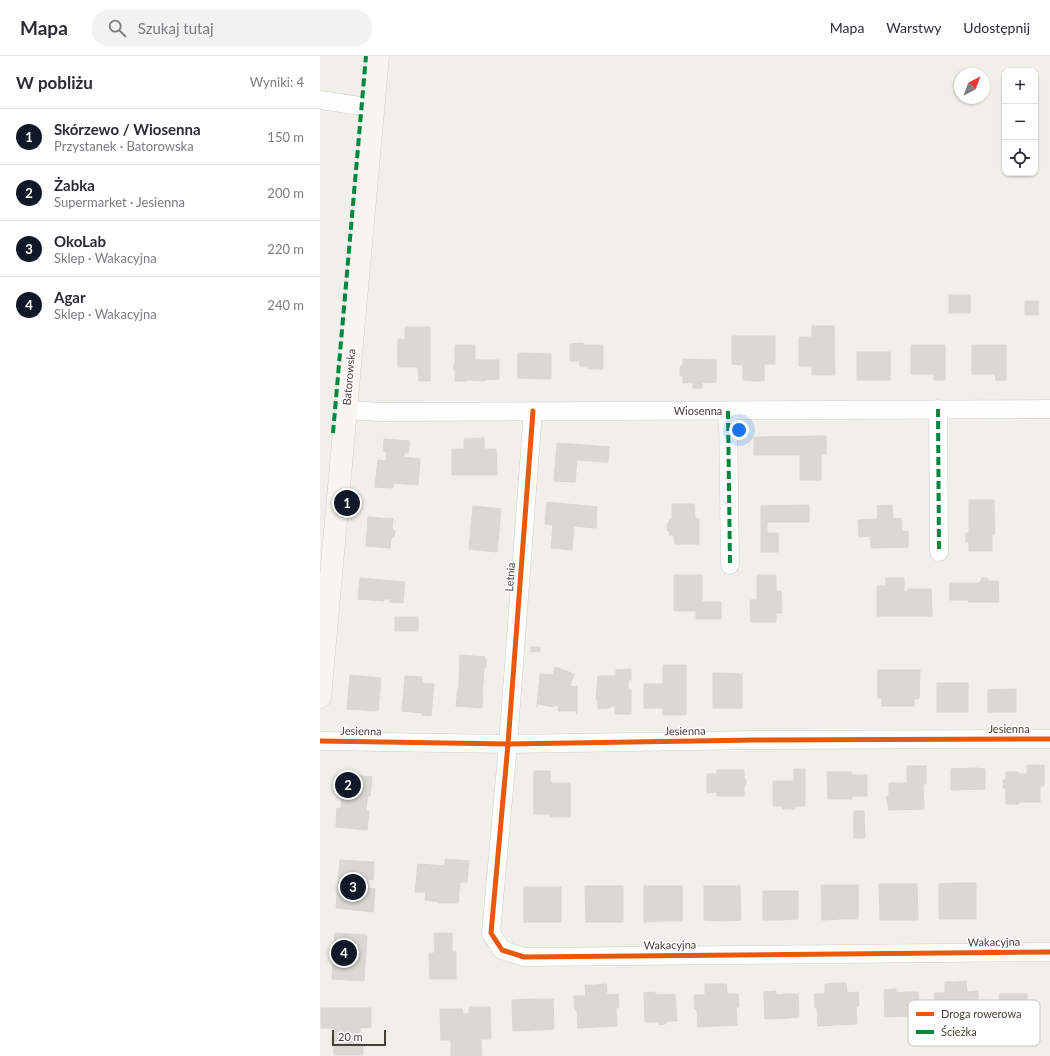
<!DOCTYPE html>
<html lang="pl">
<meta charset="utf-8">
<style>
:root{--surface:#fff;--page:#f2f2f3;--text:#2b2b33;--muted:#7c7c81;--line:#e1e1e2;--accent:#111827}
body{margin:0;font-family:Lato,sans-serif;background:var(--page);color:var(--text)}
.controls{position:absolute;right:12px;top:12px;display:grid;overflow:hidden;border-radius:8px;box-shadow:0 1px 3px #0004}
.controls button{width:36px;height:36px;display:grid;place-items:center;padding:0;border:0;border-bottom:1px solid var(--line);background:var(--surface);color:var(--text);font:20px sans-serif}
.compass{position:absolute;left:634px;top:12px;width:36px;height:36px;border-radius:50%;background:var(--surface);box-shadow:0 1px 3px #0004;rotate:41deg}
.scale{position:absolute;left:12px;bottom:10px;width:54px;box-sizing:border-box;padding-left:4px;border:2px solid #474036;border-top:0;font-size:11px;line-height:14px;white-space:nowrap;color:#474036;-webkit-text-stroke:3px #fff;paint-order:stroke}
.you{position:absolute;left:419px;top:374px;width:14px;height:14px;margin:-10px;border:3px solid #fff;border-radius:50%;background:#1a73e8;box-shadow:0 0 0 6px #1a73e833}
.badge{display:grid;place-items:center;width:26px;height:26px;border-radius:50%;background:var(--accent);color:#fff;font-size:13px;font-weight:700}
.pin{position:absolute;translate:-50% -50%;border:2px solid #fff;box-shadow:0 1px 4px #0006}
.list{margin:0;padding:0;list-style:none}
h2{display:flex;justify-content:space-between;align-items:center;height:52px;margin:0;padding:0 16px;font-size:17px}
h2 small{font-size:13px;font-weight:400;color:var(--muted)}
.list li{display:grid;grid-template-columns:26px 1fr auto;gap:12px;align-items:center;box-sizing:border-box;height:56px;padding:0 16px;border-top:1px solid var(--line)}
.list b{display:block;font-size:15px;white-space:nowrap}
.list p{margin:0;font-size:13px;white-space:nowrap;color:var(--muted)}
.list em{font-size:13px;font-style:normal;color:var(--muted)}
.icon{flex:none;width:22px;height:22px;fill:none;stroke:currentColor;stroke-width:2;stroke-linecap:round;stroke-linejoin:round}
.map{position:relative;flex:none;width:730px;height:1000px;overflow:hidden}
header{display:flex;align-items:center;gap:24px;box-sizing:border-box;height:56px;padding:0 20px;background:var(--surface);border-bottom:1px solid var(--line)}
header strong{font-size:19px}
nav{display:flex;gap:22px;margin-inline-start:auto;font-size:14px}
.search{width:280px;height:36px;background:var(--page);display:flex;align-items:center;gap:10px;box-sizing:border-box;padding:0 14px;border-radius:16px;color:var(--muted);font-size:15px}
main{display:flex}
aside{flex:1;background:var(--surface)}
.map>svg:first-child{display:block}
.building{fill:#dad8d3;stroke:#d9d6d0}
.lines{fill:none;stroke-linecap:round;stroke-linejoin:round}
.street-casing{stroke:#cfcdc8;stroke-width:19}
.secondary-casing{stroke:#d0ccc1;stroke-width:23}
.street{stroke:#fdfdfc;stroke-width:18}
.secondary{stroke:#f7f5ef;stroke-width:22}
.quiet{stroke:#00873e;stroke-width:4;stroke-dasharray:8 4;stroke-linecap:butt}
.cycleway-casing{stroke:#fff;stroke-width:8}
.cycleway{stroke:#e8590c;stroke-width:5}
.labels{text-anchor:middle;stroke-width:3;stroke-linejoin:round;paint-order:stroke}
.street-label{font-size:11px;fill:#474036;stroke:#fff}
.key{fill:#fff;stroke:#c8c6c3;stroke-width:1}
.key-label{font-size:11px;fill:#474036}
</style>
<header>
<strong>Mapa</strong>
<div class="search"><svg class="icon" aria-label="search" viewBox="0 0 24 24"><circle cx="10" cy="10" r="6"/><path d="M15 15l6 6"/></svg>Szukaj tutaj</div>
<nav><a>Mapa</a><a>Warstwy</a><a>Udostępnij</a></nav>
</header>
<main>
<aside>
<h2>W pobliżu<small>Wyniki: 4</small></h2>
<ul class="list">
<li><span class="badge">1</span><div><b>Skórzewo / Wiosenna</b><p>Przystanek · Batorowska</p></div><em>150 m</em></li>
<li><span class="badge">2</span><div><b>Żabka</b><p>Supermarket · Jesienna</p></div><em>200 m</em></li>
<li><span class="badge">3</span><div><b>OkoLab</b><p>Sklep · Wakacyjna</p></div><em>220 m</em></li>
<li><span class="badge">4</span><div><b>Agar</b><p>Sklep · Wakacyjna</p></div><em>240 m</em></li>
</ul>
</aside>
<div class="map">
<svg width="730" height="1000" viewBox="0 0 730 1000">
<rect width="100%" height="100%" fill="#f1efea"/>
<g class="building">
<rect x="629" y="239" width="10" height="18"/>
<rect x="639" y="239" width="11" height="18"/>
<rect x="705" y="245" width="13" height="14"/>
<path d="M492,270h22l1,49h-23v-9h-13v-29h13z"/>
<path d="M85,271h25v54h-11l-1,-14h-20v-28h7z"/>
<path d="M412,280h21v45l-10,-1v-15l-11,-1z"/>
<path d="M433,280h22v28h-11v17h-11z"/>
<path d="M263,287v2h20v24h-15v-3h-8l-1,-5h-9v-17z"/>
<path d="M135,289h20v15h24v19l-14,1v1l-18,-1v1h-12v-11l-2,-2 2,-5z"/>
<path d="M591,289h34v35h-11v-6h-23z"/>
<path d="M652,289h34v35h-10l-1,-6h-23z"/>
<rect x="537" y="296" width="33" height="28"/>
<path d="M198,297l33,1v25l-33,-1z"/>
<path d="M363,303l33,1v22l-33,1v-6l-3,-2v-8l3,-2z"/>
<rect x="373" y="327" width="9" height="5"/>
<path d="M506,380v18h-5v26h-21v-25h-46v-18z"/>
<path d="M164,382v11h12l1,26h-45v-26h12v-10z"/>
<path d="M64,383l26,2 -2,12h-4v4l16,2 -2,26 -25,-2v5l-18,-1 3,-27 8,1 1,-9 -4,-1z"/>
<path d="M237,387l52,4 -1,15 -31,-2 -2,22 -21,-1z"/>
<path d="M649,444h25l1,34h-3v17h-23v-9h-3v-9h3z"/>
<path d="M227,446l50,5 -1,21 -22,-2 -2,24 -21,-2 2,-23 -8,-1z"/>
<path d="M352,448h22l1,15h4v25h-24l-1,-9h-5l1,-2 -3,-3v-6l2,-2 1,-3 2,1z"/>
<path d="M489,449v17h-42v11h11v19h-17v-46z"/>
<path d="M572,449l1,14 8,-1 1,14 6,-1v16l-37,1 -1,-12 -11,1 -1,-17 20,-1 -1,-13z"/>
<path d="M153,450l28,3 -4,43 -28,-3z"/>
<path d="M48,461l25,2 -1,9 3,3 -1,5 -3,2 -1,10 -24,-2z"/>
<path d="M354,519h28v27h19v17h-25v-8h-22z"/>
<path d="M437,519h19v16h5l1,22h-6v9h-25l-1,-22h7z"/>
<path d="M40,522l45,4 -2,21 -13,-1v-3h-6v2l-26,-2z"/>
<path d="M566,522h18v13l4,1v-3h23l1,27h-55v-30h9z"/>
<path d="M662,522h5l2,3h9l1,21h-31l1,-2h-19v-17h30z"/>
<rect x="75" y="561" width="23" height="14"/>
<path d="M211,591h9v4l-9,1z"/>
<path d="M140,599l25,2v2h1v9h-2l-2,29h1l-1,10 -1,-1v2l-25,-2 2,-17h1v-8h-1l1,-1z"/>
<path d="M343,609h23v50h-23v-7h-19v-24h19z"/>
<path d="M235,611l19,7 -4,12 6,1 1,-2v29l-1,-3h-18l1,-5 -6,-1v2l-15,-3 -1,3 3,-33 13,1z"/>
<path d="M311,613v11h-3v10h3v24h-16v-8h-5v2l-12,1v-9h-2l2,-24h18v-6z"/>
<path d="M558,614h42l-1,29h-5v7h-32v-8h-4z"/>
<path d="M393,617l29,1v34h-29z"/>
<path d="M30,619l31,3 -3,33 -31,-2z"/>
<path d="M85,620l17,1v6l12,1 -3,32 -9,-1v-2l-20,-2z"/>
<rect x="617" y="627" width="31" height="29"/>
<path d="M696,633v23h-28v-22z"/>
<path d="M707,709h17v21h-4v16h-21v2h-13v-16h-3v-8h3v-8h12v2h9z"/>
<path d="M587,710h19v18h-3l1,25 -35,1 -3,-13 3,-2v-12h18z"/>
<path d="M656,712l9,1v20l-34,1v-21z"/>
<path d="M474,713h11v37h-10v3h-12v-3h-10v-25h21z"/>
<path d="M397,714h27v8l2,2v4l-2,2v10h-27v-4l-10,1v-19h10z"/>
<path d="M214,715h16v12h20v34h-20v-3h-16z"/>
<path d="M507,716h24l1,3h15v21h-15v3h-24z"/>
<path d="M20,718l32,3 -2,19h-3v5l-25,-3 1,-4 -4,-1z"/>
<path d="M22,742l25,3 -1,10h3l-2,19 -31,-3 1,-19 4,1z"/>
<path d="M534,755h10l1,27h-11z"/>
<path d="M125,803l24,2 -2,21h-7l-2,21h-19v-1l-14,-2 1,-8h-11l3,-28 27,2z"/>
<path d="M20,804l34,2 -1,18 -5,-1v9l7,1 -2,23 -37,-4z"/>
<path d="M637,827l1,36h-19v-35z"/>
<path d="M637,827h19v36h-18z"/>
<path d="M559,828h20v36h-19z"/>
<path d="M579,828h18l1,36h-19z"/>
<path d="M501,829h19v34l-18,1z"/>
<rect x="520" y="829" width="18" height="34"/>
<path d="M265,830h19v36h-18z"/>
<rect x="284" y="830" width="19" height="36"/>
<path d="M324,830h19v35l-19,1z"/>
<rect x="343" y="830" width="19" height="35"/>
<path d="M384,830h18v35l-18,-1z"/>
<path d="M402,830h18l1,34 -19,1z"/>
<rect x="204" y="831" width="19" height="35"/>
<rect x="223" y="831" width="18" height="35"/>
<rect x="443" y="835" width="18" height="29"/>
<path d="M461,835h17v28l-17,1z"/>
<path d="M15,877l32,2 -3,46 -32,-2z"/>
<path d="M114,877h18v19h4v27h-26l-1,-26h6z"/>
<path d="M646,925l1,11 11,-1v14h-2v18l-19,1 -1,-42z"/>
<path d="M625,926h11l1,42 -19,1 -1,-19 -2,1 -1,-14h11z"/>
<path d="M516,927h10l1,10 11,-1 1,14h-3l1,18 -20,1z"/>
<path d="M516,927l1,42 -19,1 -1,-18h-2l-1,-14h11v-10z"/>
<path d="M286,928l1,11 11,-1 1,14h-3l1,18 -20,1 -1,-42z"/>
<path d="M385,928h11l1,42 -19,1 -1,-18h-2l-1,-14h11z"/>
<path d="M396,928h10l1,10h11l1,13h-3l1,18 -20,1z"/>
<path d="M265,929h11l1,42 -19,1 -1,-19 -2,1 -1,-14h12z"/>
<path d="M576,933v4l11,-1 1,24 -23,1 -1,-27z"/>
<path d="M456,935v4l11,-1 1,24 -23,1 -1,-27z"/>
<path d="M335,936v3l20,-1 2,27h-9l-3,3 -5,1 -2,-3h-13l-1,-29z"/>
<path d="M587,936h11l1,23 -11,1z"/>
<path d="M467,938h11l1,23 -11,1z"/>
<path d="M679,938h28l1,22h-28z"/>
<path d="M213,943h20l1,30 -20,1z"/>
<path d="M213,943l1,31 -21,1 -1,-31z"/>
<path d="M149,951h21l1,32h-10l1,17h-31v-16h-10l-1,-31h22l1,5h6z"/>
<path d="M1,952h50v19l-11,1v17l3,-1v11h-29v-9h-2v-10h2v-8h-13z"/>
</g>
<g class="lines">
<defs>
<g id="street">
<path d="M0,44l53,8"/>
<path d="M618,353l1,143"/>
<path d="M26,354l35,2 669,-3"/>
<path d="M213,355l-25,333 -17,189 11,17 22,7 526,-5"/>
<path d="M408,355l2,154"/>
<path d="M0,685l188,3 248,-4 294,-1"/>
</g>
<path id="secondary" d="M0,641l58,-641"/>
</defs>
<use href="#street" class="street-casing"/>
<use href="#secondary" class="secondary-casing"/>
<use href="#street" class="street"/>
<use href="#secondary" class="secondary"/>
<g class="quiet">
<path d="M618,353l1,143"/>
<path d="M408,355l2,154"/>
<path d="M13,377l33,-377"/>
</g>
<defs>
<g id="cycleway">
<path d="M213,355l-25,333 -17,189 11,17 22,7 526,-5"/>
<path d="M0,685l188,3 248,-4 294,-1"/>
</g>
</defs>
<use href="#cycleway" class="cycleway-casing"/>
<use href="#cycleway" class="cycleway"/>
</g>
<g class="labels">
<g class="street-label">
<text transform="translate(29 321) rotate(-85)" y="4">Batorowska</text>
<text x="378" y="359">Wiosenna</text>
<text transform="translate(190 521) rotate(-86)" y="4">Letnia</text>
<text x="689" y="677">Jesienna</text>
<text transform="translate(41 675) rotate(1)" y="4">Jesienna</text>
<text transform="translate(365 675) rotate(-1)" y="4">Jesienna</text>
<text transform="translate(674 886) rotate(-1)" y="4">Wakacyjna</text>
<text transform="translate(350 889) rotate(-1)" y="4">Wakacyjna</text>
</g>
</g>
<rect x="588" y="944" width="132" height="46" rx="6" class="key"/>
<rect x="596" y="956" width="18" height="4" fill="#e8590c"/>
<rect x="596" y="974" width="18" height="4" fill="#00873e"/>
<g class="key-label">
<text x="621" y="962">Droga rowerowa</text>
<text x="621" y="980">Ścieżka</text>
</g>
</svg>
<div class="controls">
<button>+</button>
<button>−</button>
<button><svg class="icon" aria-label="locate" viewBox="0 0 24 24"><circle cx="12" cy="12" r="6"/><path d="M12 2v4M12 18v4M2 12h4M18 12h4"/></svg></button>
</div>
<svg class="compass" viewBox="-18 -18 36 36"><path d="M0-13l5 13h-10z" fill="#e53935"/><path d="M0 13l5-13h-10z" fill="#7c7c81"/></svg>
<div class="scale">20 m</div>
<div class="you"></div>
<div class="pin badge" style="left:27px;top:447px">1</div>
<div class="pin badge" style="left:28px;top:729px">2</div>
<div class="pin badge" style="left:33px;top:831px">3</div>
<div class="pin badge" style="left:24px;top:897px">4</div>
</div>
</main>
